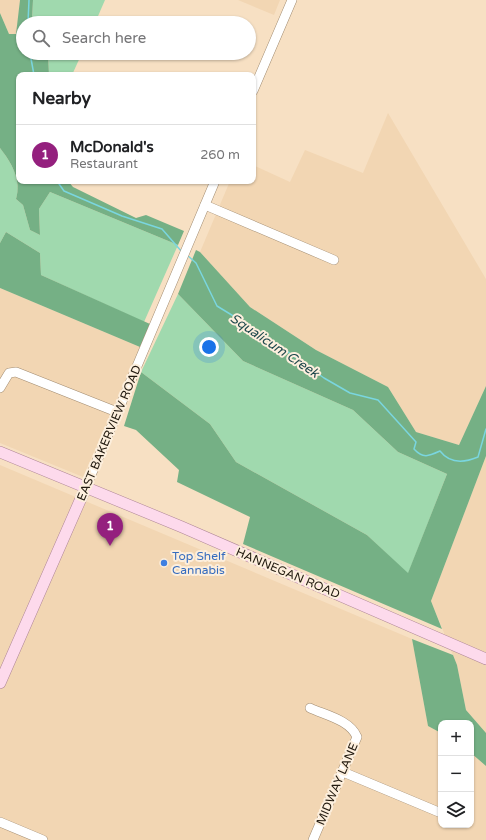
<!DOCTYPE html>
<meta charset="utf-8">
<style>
:root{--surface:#fff;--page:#f2f2f2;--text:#202124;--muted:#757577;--line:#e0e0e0;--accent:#94207e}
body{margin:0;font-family:"Varela Round",sans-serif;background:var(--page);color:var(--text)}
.controls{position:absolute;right:12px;bottom:12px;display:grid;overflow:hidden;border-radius:8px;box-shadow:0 1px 3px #0004}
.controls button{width:36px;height:36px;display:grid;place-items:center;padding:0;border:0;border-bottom:1px solid var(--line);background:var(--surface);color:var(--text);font:20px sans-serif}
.you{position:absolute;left:209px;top:347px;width:14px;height:14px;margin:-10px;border:3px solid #fff;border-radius:50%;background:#1a73e8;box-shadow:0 0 0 6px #1a73e833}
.badge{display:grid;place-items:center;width:26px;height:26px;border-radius:50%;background:var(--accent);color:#fff;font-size:13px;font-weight:700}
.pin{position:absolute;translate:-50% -33px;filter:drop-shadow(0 1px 2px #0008)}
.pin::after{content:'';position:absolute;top:21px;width:14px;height:12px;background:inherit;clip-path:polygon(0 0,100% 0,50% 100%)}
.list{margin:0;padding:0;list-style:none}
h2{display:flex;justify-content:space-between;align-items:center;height:52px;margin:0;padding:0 16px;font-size:17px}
h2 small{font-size:13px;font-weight:400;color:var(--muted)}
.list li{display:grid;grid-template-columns:26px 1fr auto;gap:12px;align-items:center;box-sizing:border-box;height:60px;padding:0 16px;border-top:1px solid var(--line)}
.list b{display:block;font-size:15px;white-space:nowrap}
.list p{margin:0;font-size:13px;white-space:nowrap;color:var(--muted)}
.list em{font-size:13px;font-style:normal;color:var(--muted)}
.icon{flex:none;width:22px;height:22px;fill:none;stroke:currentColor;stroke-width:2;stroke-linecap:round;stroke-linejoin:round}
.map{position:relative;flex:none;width:486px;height:840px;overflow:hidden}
.search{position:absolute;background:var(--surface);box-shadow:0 1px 3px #0004;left:16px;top:16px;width:240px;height:44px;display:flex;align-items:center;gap:10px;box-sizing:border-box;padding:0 14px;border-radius:22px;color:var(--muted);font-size:15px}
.panel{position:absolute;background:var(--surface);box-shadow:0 1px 3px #0004;left:16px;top:72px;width:240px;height:112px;border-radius:8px}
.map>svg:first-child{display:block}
.built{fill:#f2d6b3}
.green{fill:#a0d9ae}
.forest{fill:#75b085}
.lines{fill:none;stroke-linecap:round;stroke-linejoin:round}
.stream{stroke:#7ad6df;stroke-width:1.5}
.minor-casing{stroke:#a38d72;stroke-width:10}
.major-casing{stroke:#af8697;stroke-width:12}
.minor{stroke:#fff;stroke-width:9}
.major{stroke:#fddaec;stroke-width:11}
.shop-dot{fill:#3f7fe0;stroke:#fdefdd;stroke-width:1.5}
.labels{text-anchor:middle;stroke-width:4;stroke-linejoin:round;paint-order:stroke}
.street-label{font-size:12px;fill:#21190f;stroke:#fdefdd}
.shop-label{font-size:12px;fill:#366cbe;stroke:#fdefdd;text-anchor:start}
.water-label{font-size:13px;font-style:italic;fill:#1f494d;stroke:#fdefdd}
</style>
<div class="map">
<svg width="486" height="840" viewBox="0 0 486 840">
<rect width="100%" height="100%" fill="#f7e0c3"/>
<g class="built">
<path d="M0,0h20l-3,34h-8l-9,-21z"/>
<path d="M238,0h42l-6,15z"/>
<path d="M388,113l98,166v107l-27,59 -43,-13 -28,-45 -72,-37 -66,-43 -50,-55 30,-71h23v-16l37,17 15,-32 58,23z"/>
<path d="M0,288l140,59 -57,130 -83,-34z"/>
<path d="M486,456v277l-20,-23 -9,-45 -26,-64z"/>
<path d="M0,465l412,174 16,87 13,7v92h30v-72l15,13v74h-486z"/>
</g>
<g class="green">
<path d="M33,0h72l-10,23h-61l-2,-2z"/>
<path d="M48,53h34l-10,22h-23z"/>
<path d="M0,148c11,14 22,32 16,51l7,6 7,25 10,5 -1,-26 11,-17 128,53 -34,77 -103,-47 -1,-22 -34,-21 -6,11z"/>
<path d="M178,294l65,67 110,49 45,42 49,22 -39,100 -41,-39 -131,-73 -26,-38 -69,-52z"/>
</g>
<g class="forest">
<path d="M20,0h13l-1,21 2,2h-11v30h25l1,22h-30v106h49l5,6 63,31 10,-3 38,16 -6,14 -128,-53 -11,17 1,26 -10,-5 -7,-25 -7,-6c6,-19 -5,-37 -16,-51v-135l9,21h7z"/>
<path d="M6,232l34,21 1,22 109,49 -10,23 -140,-59v-45z"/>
<path d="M196,250l4,2 50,55 66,43 72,37 28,45 43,13 27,-59v70l-55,145 11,28 -199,-85 7,-27 -73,-35 2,-12 -43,-40 -12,-4 17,-54 69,52 26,38 131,73 41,38 39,-99 -49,-22 -45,-42 -110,-49 -65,-67z"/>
<path d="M412,639l41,16 4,10 9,45 20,23v33l-15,-13v-30h-30v10l-13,-7z"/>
</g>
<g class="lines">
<g class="stream">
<path d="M28,23l1,-23"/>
<path d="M30,53l4,22"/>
<path d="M57,181l7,10 58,25 40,13 20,23"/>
<path d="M187,255l9,8 21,43 49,30 58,42 26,15 28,7 38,42 -2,7c9,10 15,7 26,2 10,13 24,12 38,6l8,-28"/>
</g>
<defs>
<g id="minor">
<path d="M253,91l39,-91"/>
<path d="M205,205l129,55"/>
<path d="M0,388l9,-15 7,-1 101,40"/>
<path d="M86,487l129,-306"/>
<path d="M310,708c15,7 40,12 47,29l-44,103"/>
<path d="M343,772l98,41"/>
<path d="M0,822l43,18"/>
</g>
<g id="major">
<path d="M0,452l182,75 304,132"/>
<path d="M0,683l86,-196"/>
</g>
</defs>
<use href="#minor" class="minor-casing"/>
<use href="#major" class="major-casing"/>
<use href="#minor" class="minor"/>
<use href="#major" class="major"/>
</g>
<circle class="shop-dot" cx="164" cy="563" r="4"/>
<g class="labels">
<g class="street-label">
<text transform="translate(109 433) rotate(-67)" y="4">EAST BAKERVIEW ROAD</text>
<text transform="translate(288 573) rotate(23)" y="4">HANNEGAN ROAD</text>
<text transform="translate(337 784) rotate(-67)" y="4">MIDWAY LANE</text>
</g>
<g class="shop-label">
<text x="172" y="560">Top Shelf<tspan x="172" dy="14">Cannabis</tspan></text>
</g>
<g class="water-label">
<text transform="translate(275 345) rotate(34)" y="5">Squalicum Creek</text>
</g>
</g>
</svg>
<div class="controls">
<button>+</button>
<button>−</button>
<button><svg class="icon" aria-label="layers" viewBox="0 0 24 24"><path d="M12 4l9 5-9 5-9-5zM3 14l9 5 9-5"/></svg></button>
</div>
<div class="you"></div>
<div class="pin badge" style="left:110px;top:546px">1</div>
<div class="search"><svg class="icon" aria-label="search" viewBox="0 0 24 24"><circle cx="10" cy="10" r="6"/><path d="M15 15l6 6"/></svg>Search here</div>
<section class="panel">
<h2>Nearby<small></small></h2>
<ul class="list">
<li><span class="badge">1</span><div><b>McDonald's</b><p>Restaurant</p></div><em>260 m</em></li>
</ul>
</section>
</div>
